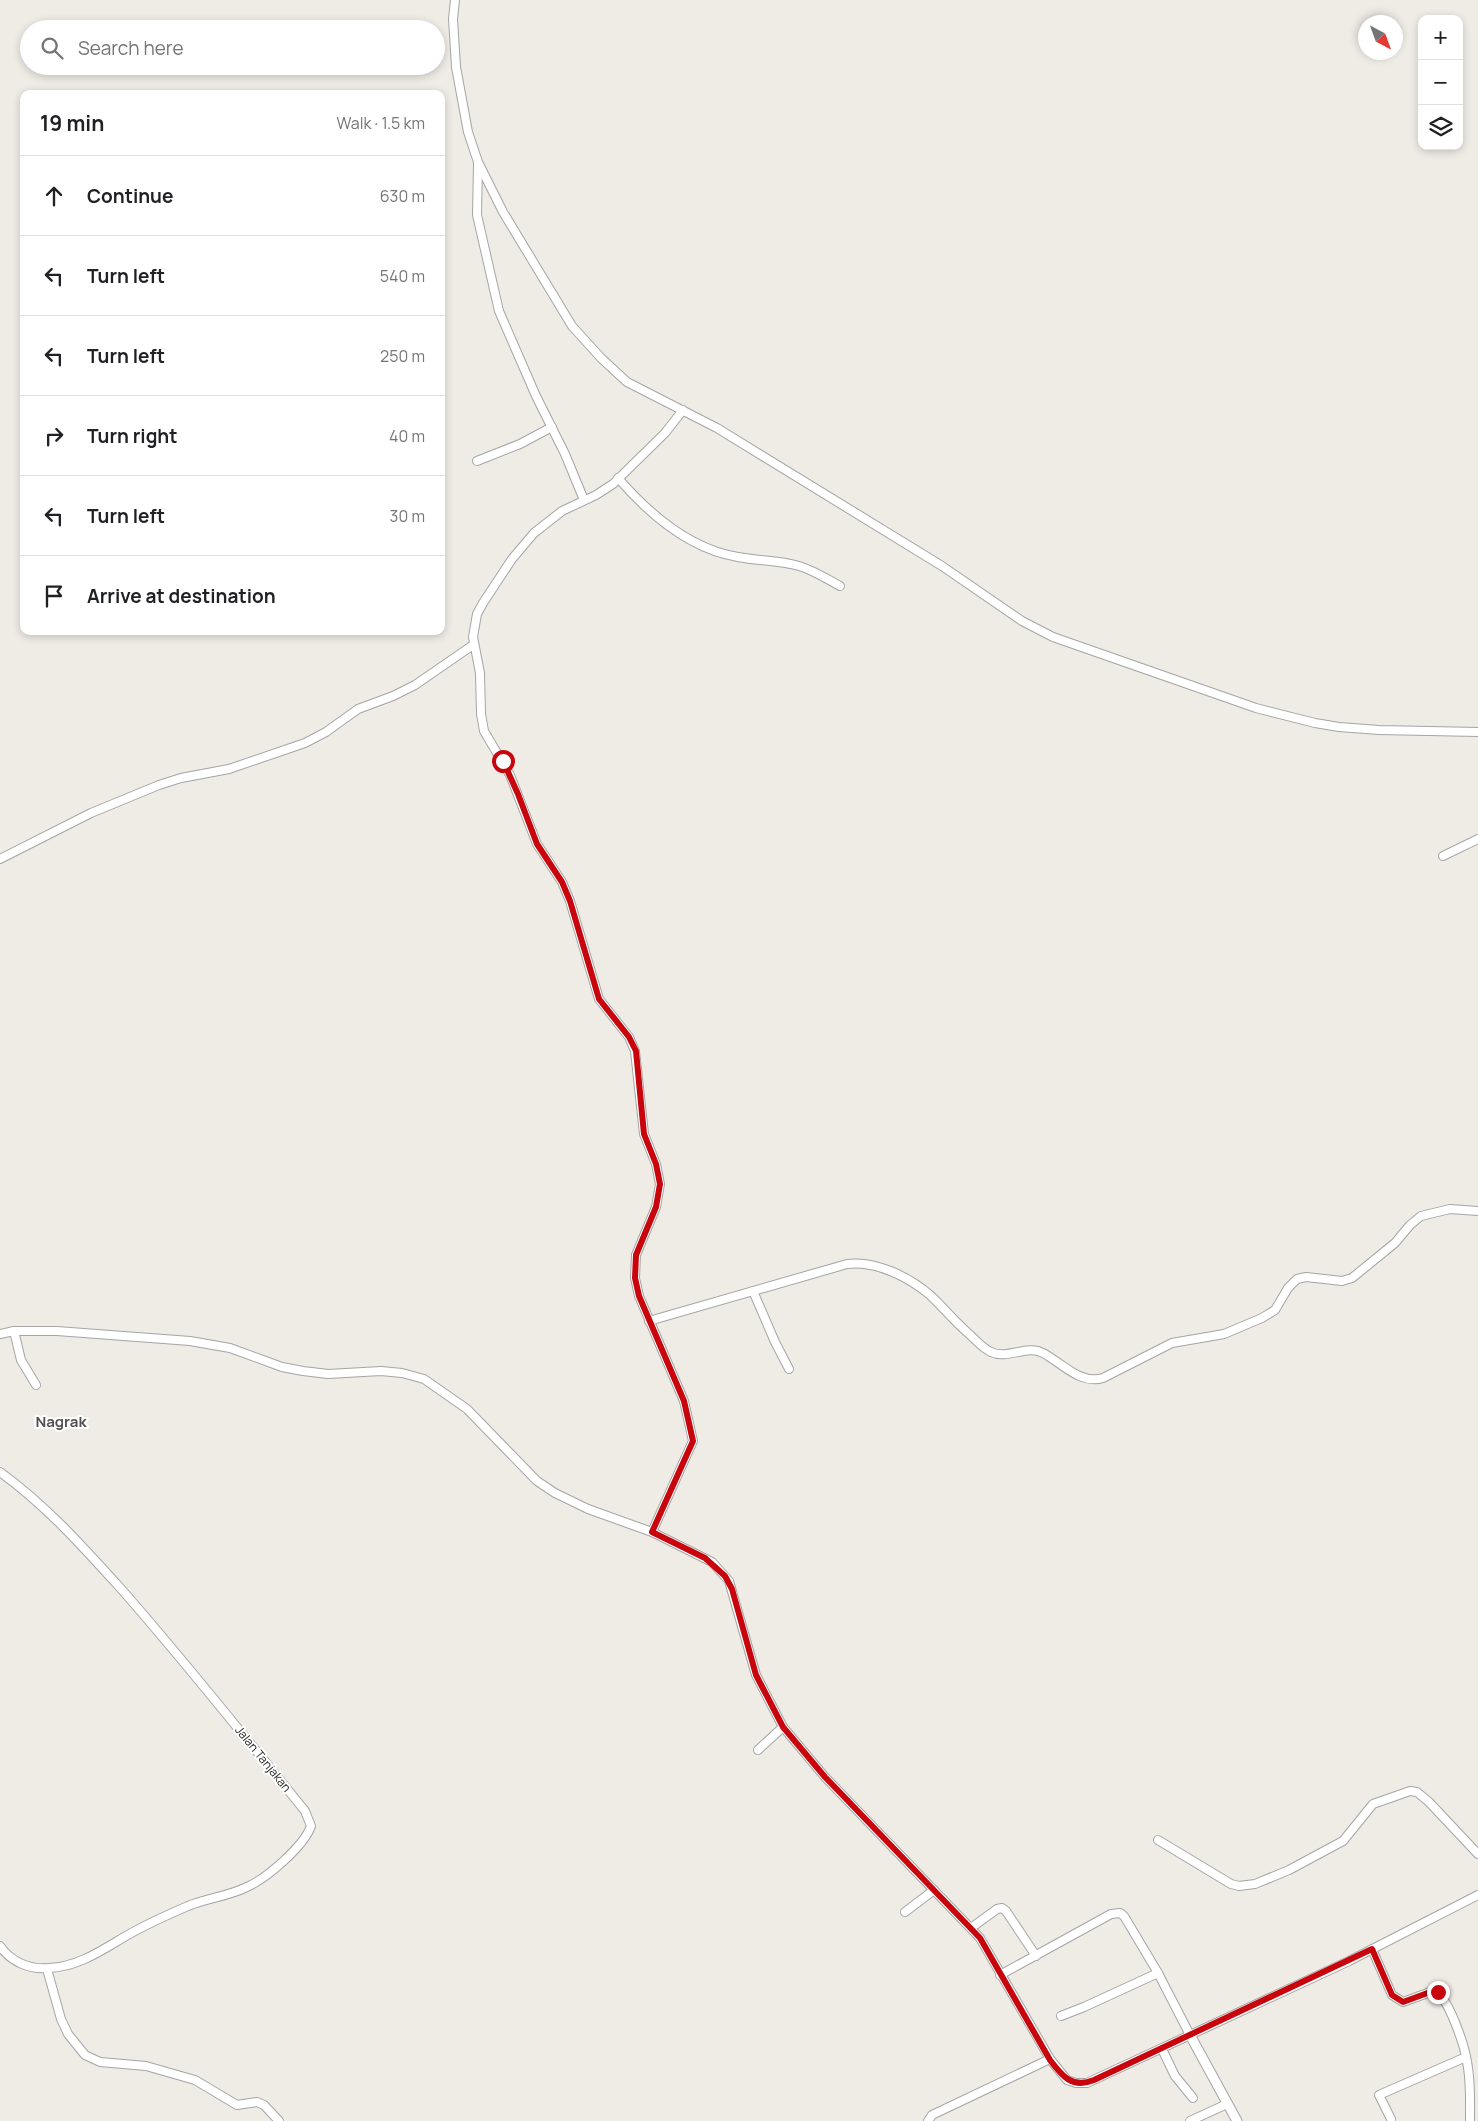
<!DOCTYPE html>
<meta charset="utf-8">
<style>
:root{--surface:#fff;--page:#f6f6f6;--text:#202124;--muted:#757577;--line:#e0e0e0}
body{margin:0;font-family:Manrope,sans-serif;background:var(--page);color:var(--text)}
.controls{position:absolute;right:15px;top:15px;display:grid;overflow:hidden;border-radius:10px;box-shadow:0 2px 8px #0003}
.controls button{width:45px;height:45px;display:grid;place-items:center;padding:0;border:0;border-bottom:1px solid var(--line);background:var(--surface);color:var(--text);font:25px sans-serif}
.compass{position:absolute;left:1358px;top:15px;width:45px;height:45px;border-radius:50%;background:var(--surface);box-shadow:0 2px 8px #0003;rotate:139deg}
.stop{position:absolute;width:15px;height:15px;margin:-11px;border:4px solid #c8050c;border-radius:50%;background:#fff}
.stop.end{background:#c8050c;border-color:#fff;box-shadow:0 1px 5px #0008}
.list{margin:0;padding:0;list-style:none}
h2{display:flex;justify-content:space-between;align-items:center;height:65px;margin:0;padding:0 20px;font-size:21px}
h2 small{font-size:16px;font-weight:400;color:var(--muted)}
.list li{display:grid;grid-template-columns:32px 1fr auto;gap:15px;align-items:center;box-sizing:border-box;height:80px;padding:0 20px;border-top:1px solid var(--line)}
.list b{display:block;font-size:19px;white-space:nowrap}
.list em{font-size:16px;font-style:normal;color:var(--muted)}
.icon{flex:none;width:28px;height:28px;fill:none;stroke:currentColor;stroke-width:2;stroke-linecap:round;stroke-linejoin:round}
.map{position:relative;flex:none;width:1478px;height:2121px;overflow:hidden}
.search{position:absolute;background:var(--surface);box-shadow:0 2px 8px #0003;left:20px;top:20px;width:425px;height:55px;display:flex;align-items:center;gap:12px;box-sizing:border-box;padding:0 18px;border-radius:28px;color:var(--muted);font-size:19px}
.panel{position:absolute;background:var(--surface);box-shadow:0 2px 8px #0003;left:20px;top:90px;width:425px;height:545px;border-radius:10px}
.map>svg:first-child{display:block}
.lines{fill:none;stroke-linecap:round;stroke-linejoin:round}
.minor-casing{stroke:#a5a5a5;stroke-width:10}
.tertiary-casing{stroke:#a5a5a5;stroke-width:11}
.minor{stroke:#fff;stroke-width:8}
.tertiary{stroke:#fff;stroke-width:9}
.route{stroke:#c8050c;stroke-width:6}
.labels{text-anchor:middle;stroke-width:4;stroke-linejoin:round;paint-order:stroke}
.street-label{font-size:12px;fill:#1e1e1e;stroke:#fff}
.quarter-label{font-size:15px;font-weight:bold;fill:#515151;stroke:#fff}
</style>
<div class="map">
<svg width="1478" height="2121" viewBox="0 0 1478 2121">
<rect width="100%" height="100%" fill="#efebe5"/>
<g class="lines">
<defs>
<g id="minor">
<path d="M455,0l-2,19 3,48 12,65 10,30 25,50 69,114 29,32 26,24 90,46 225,138 80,55 31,16 203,71 59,15 24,4 40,3 99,2"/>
<path d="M478,164l-1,51 22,96 37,85 29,58 19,46"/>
<path d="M477,461l43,-17 32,-17"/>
<path d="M618,478c31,36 71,71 120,79 20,4 41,3 61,9 14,4 28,13 41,20"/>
<path d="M1443,856l35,-17"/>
<path d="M0,859l91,-46 68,-28 22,-7 48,-9 76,-26 21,-11 32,-23 35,-13 22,-11 58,-40"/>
<path d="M753,1291l22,51 14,27"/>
<path d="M649,1321l198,-57c28,-4 62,13 83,31 13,12 24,26 38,38 7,6 14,15 23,19 17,8 36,-8 52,1 19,10 37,32 60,25l69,-35 52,-9 38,-16 13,-8 13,-22 9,-9 9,-2 36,4 10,-3 43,-35 15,-18 11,-9 29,-7 28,2"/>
<path d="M14,1331l7,29 15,25"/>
<path d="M0,1334l14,-3h43l133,10 40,7 52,19 21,4 25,3 53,-3 21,2 22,6 43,30 70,72 18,12 33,16 64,23 60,30 17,19 27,94 27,52 42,50 155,161 70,121 17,21 9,3h11l262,-122 129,-66"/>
<path d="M0,1472c46,33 85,77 123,119 63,72 122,146 182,220l6,15c-7,20 -43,51 -62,60 -19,10 -41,12 -61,20 -21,9 -43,19 -62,30 -24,14 -48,31 -77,32 -19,2 -38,-6 -49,-22"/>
<path d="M652,1532l41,-91 -9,-40 -45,-105 -4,-18 1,-23 20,-48 4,-23 -4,-20 -12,-30 -9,-83 -6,-14 -30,-38 -29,-98 -8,-19 -25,-38 -27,-69 -26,-44 -3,-17 -1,-41 -7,-36 4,-23 6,-11 29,-44 22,-26 28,-22 34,-16 17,-11 52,-51 18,-23"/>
<path d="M758,1750l25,-23"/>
<path d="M1158,1840l73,44 8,2 16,-2 34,-14 54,-29 30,-37 37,-13 7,1 12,10 49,52"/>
<path d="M905,1912l29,-22"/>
<path d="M971,1928l26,-19 5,-1 4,3 30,45"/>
<path d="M1372,1949l20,46 11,7 30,-11c15,2 32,57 34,71 4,19 3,40 3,59"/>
<path d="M47,1969l14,50 7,15 17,21 15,7 46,4 49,14 42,25 20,-3 7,3 15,16"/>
<path d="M1000,1975l111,-61 9,-1 4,3 34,57 32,62"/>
<path d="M1061,2016l23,-9 74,-34"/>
<path d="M1162,2049l13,27 18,22"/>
<path d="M1391,2119l-12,-24 87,-38"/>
<path d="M928,2121l4,-6 118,-56"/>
<path d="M1190,2121l37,-17"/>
</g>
<path id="tertiary" d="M1190,2035l47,86"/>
</defs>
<use href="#minor" class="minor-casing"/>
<use href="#tertiary" class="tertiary-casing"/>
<use href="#minor" class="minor"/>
<use href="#tertiary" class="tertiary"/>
</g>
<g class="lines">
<path class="route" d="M503,761l15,33 19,50 25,38 8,19 29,98 30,38 7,14 8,83 12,30 4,20 -4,23 -20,48 -1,23 4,18 45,105 9,40 -41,91 53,26 20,18 7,13 24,86 27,52 42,50 155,161 70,122c12,16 22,29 44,20l278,-131 20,46 11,7 30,-11 5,1"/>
</g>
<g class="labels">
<g class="street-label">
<text transform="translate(263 1759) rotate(51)" y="4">Jalan Tanjakan</text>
</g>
<g class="quarter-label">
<text x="61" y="1427">Nagrak</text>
</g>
</g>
</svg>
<div class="controls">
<button>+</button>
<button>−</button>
<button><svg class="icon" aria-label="layers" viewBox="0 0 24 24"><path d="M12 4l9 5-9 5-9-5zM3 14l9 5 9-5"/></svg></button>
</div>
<svg class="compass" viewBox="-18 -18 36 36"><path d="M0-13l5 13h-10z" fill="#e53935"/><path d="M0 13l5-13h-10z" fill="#757577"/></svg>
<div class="stop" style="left:503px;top:761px"></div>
<div class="stop end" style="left:1438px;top:1992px"></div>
<div class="search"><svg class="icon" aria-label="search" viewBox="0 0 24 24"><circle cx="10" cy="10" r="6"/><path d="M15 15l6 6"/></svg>Search here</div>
<section class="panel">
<h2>19 min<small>Walk · 1.5 km</small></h2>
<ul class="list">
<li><svg class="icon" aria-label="ahead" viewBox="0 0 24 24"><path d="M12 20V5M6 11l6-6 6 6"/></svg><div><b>Continue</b></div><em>630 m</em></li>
<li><svg class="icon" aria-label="left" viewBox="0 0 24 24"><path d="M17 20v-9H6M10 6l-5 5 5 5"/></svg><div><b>Turn left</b></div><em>540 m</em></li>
<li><svg class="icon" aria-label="left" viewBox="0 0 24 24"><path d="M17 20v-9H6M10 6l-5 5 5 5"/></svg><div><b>Turn left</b></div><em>250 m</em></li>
<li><svg class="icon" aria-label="right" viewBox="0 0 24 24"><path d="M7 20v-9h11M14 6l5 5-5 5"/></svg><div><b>Turn right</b></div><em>40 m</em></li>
<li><svg class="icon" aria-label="left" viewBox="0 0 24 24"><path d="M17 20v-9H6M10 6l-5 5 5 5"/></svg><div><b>Turn left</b></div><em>30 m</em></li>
<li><svg class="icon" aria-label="arrive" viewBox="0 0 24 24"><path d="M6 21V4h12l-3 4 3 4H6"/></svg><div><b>Arrive at destination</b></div></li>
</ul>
</section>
</div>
